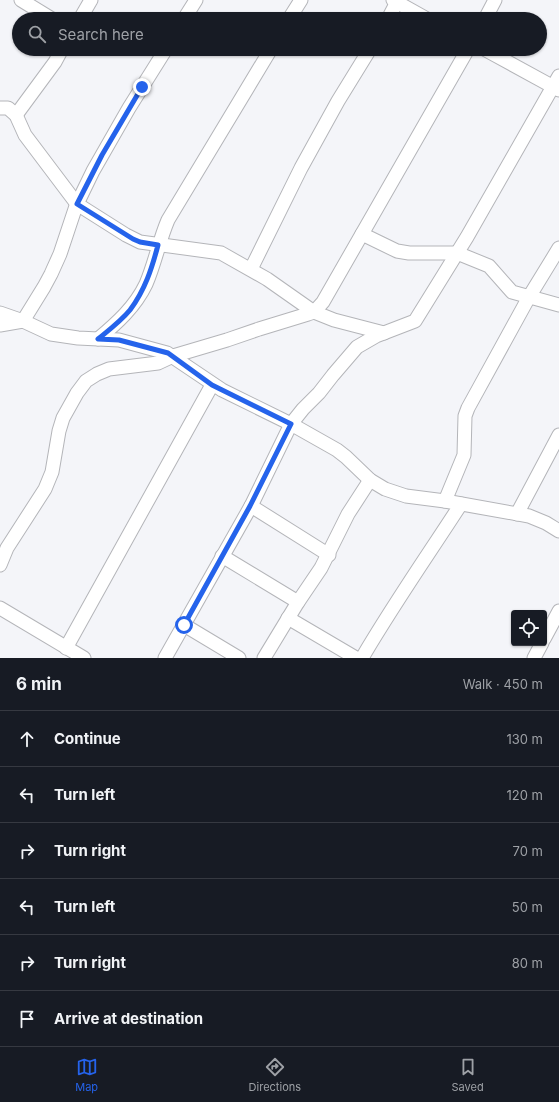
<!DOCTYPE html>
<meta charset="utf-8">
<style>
:root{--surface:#171b24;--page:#242831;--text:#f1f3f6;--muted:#9ea1a6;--line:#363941;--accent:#2563eb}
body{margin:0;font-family:Inter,sans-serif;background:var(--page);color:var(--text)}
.controls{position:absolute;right:12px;bottom:12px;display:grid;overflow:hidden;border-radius:4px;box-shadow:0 1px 3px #0004}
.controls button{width:36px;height:36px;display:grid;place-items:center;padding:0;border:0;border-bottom:1px solid var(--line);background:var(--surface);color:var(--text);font:20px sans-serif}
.stop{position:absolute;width:12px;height:12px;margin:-9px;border:3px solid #2563eb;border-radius:50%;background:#fff}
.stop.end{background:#2563eb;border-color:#fff;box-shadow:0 1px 4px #0008}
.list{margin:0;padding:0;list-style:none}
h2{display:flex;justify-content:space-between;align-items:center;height:52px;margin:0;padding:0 16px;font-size:17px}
h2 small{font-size:13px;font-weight:400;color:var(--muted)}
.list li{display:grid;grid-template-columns:26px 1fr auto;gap:12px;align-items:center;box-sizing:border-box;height:56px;padding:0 16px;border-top:1px solid var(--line)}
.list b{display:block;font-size:15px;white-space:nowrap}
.list em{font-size:13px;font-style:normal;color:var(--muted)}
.icon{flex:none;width:22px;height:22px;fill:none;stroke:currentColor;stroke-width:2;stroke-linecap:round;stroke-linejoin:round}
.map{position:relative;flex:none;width:559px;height:658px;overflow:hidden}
.search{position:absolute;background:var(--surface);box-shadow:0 1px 3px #0004;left:12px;right:12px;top:12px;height:44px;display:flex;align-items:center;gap:10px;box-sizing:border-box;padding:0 14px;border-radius:22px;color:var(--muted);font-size:15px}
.sheet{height:388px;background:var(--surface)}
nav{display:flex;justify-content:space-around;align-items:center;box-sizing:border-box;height:56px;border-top:1px solid var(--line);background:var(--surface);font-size:11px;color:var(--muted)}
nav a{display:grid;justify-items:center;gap:2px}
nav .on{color:var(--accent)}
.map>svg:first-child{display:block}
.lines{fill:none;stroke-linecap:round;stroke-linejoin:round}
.street-casing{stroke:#b4b5b9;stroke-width:15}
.street{stroke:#fff;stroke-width:13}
.route{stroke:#2563eb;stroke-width:5}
</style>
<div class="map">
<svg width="559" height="658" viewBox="0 0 559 658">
<rect width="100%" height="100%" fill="#f4f5f9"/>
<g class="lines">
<defs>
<g id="street">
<path d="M21,0l31,19"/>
<path d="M393,0l34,19"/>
<path d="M80,19l11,-19"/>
<path d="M184,19l12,-19"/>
<path d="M289,19l12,-19"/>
<path d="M388,19l10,-19"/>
<path d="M485,19l10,-19"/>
<path d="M484,49l75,41"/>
<path d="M0,108h8l8,7 9,20 52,69 49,31 14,7 81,11 46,26 47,33 20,8 50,13"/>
<path d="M16,115l39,-53 7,-13"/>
<path d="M362,234l35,17 12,2h48l32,13 23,26 47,13"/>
<path d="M251,269l50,-101 37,-67 32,-52"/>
<path d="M0,313l23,8 28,13 27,4 41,2 48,13 55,37 69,34 46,26 9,7 24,23 15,9 21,7 39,5 84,15 17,7 13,8"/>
<path d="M0,325l23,-4 21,-34 7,-13 9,-20 16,-48 17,-35 36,-63 37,-59"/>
<path d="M98,339c19,-16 37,-32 48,-55 9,-21 13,-43 22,-64l103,-171"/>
<path d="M445,501l19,-46 1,-39 3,-8 61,-111 30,-49"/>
<path d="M251,506l78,49"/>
<path d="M517,514l42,-79"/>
<path d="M222,556l76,46"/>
<path d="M0,565l7,-17 38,-59 7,-17 7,-41 4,-13 14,-25 9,-12 11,-7 12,-5 49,-6 15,-7 54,-16 32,-11 49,-15 6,-2 9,-10 145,-253"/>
<path d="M0,608l84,50"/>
<path d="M288,618l68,40"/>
<path d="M184,625l55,33"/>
<path d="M544,639l15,-28"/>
<path d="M66,648l146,-263"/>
<path d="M165,658l86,-152 40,-82 12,-15 16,-16 14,-18 24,-28 19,-11 39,-15 52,-84 92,-161"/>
<path d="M264,658l34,-56 23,-34 27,-54 22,-34"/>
<path d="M362,658c31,-53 66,-103 99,-154"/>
<path d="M534,658l8,-15"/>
</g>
</defs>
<use href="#street" class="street-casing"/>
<use href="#street" class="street"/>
</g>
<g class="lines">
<path class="route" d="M142,87l-40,68 -25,49 56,35 7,3 18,3c-6,23 -13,45 -28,65 -9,11 -21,20 -32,29l21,1 49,13 44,32 79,39 -41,82 -66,119"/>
</g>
</svg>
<div class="controls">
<button><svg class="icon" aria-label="locate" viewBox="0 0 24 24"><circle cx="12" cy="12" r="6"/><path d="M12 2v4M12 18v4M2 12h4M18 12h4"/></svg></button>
</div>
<div class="stop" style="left:184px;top:625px"></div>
<div class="stop end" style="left:142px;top:87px"></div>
<div class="search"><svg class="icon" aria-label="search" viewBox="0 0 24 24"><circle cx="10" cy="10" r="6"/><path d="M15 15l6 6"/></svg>Search here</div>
</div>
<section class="sheet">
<h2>6 min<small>Walk · 450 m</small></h2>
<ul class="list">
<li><svg class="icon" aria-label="ahead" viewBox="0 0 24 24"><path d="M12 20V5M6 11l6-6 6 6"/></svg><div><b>Continue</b></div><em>130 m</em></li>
<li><svg class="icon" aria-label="left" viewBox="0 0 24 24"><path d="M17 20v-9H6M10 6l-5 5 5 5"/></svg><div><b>Turn left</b></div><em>120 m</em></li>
<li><svg class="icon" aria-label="right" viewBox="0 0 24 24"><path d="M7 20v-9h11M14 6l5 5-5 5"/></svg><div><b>Turn right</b></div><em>70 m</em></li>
<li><svg class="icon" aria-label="left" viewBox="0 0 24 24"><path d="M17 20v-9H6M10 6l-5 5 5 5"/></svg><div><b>Turn left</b></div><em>50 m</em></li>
<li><svg class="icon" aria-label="right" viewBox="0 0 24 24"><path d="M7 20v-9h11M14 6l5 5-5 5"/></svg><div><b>Turn right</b></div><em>80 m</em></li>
<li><svg class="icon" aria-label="arrive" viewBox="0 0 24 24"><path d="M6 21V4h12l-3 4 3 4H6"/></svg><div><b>Arrive at destination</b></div></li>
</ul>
</section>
<nav>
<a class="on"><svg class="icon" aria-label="map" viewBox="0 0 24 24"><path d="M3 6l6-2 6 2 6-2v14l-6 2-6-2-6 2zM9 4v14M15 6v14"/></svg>Map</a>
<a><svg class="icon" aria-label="directions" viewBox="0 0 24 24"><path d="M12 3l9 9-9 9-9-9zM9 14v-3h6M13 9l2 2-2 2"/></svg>Directions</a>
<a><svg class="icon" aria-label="saved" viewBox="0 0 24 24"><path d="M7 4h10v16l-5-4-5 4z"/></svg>Saved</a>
</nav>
